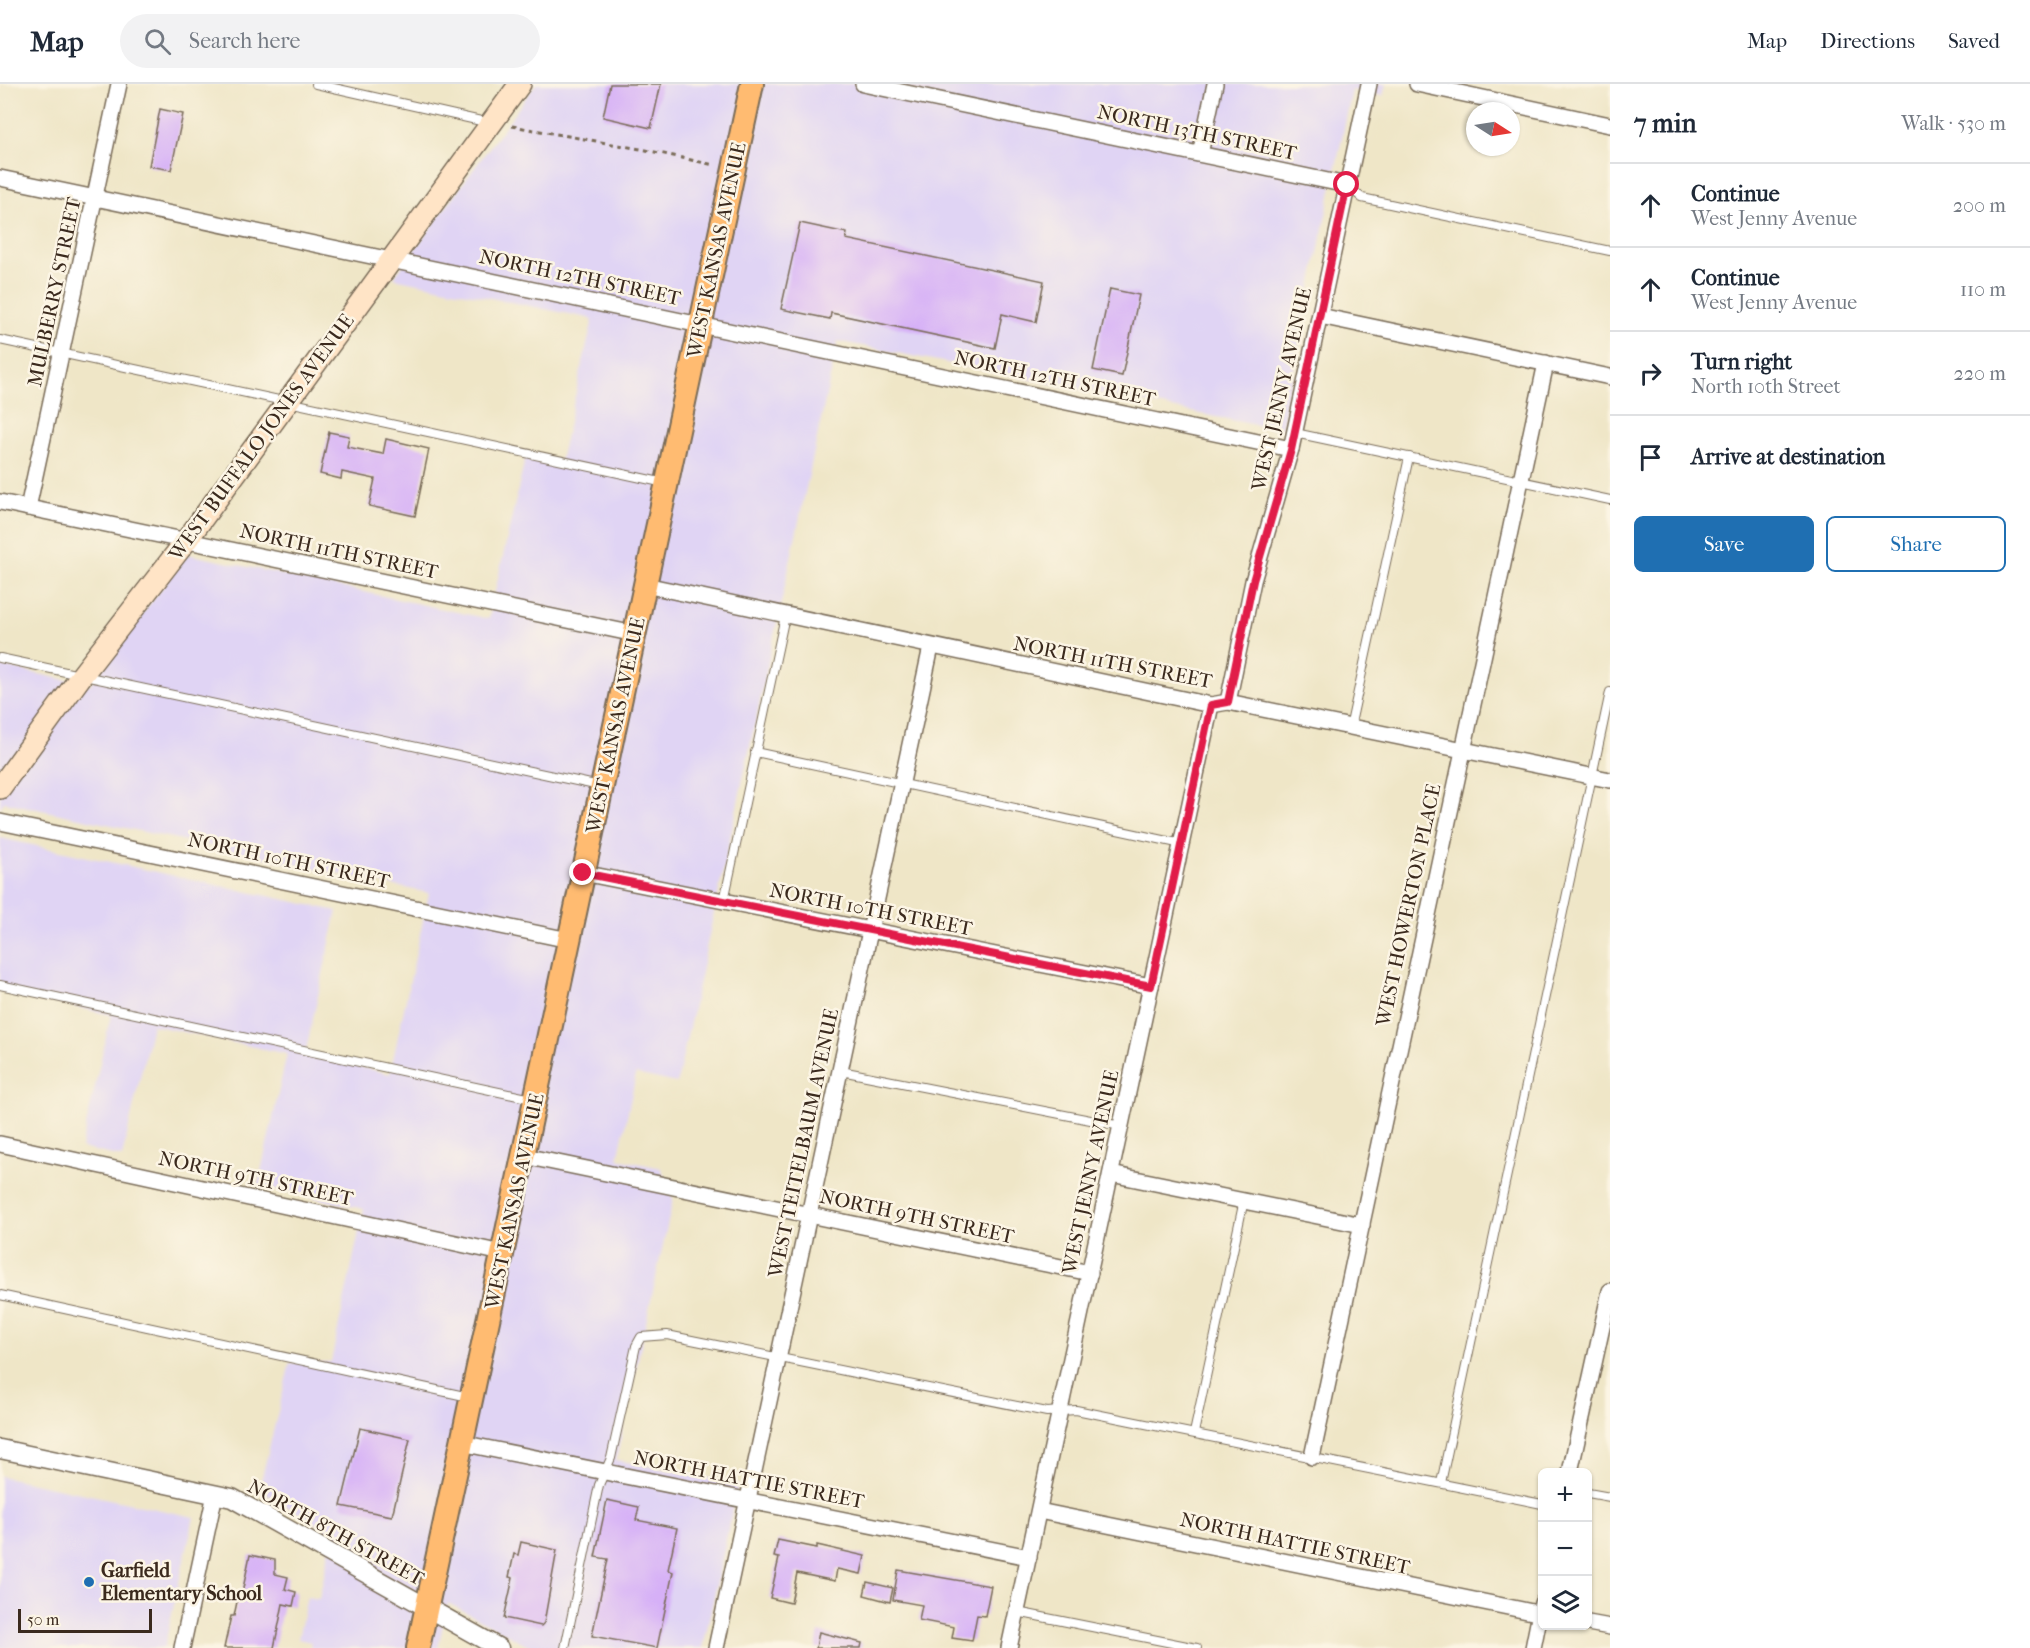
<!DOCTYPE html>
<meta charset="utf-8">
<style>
:root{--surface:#fff;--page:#f2f2f3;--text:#1f2937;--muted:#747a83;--line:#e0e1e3;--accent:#1f6fb2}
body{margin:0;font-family:"IM FELL French Canon",serif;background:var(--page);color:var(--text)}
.controls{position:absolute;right:18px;bottom:18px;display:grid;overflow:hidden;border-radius:9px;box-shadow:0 2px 4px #0004}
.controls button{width:54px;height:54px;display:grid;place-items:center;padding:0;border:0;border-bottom:2px solid var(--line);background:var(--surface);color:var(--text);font:30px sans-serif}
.compass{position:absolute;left:1466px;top:18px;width:54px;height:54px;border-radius:50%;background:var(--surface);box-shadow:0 2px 4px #0004;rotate:102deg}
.scale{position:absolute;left:18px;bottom:15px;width:134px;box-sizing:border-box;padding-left:6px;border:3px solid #3b2a1e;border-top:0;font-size:16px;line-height:21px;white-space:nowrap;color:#3b2a1e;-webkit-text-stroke:4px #fcf5e5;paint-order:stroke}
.stop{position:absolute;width:18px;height:18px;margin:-14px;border:4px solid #e11d48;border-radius:50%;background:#fff}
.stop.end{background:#e11d48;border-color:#fff;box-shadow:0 2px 6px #0008}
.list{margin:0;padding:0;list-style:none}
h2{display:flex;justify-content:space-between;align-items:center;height:78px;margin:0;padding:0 24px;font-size:26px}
h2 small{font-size:20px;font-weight:400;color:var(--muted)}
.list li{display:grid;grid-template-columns:39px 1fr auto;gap:18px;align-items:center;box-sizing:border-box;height:84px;padding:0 24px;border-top:2px solid var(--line)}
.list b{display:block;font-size:22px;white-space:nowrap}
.list p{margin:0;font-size:20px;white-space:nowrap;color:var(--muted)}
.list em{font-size:20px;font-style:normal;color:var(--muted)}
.actions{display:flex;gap:12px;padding:18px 24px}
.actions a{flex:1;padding:14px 0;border:2px solid var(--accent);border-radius:9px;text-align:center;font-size:21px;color:var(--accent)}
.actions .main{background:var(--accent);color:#fff}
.icon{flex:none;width:33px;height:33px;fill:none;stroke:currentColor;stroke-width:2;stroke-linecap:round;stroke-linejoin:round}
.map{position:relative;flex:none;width:1610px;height:1564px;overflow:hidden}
header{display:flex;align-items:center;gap:36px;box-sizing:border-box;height:84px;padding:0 30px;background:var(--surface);border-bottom:2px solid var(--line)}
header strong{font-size:28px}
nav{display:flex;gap:33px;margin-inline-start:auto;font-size:21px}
.search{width:420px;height:54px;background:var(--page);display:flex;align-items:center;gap:15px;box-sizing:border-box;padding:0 21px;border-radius:33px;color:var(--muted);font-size:22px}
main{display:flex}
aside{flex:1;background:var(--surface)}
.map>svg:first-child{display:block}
.built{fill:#e0d4f4}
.building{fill:#d6b0f7}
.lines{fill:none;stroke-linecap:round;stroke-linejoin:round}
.service-casing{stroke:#7a6c59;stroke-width:10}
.minor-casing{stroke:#7a6c59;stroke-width:18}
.tertiary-casing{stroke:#7a6c59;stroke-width:21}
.secondary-casing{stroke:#7a6c59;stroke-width:24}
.primary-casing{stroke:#7a6c59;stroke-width:26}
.path{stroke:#7a6c59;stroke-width:3;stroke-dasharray:4.5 4.5;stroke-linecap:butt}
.service{stroke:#fff;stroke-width:8}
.minor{stroke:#fff;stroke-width:15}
.tertiary{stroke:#fff;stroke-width:18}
.secondary{stroke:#ffe4c6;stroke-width:21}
.primary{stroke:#ffbb71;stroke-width:22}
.route{stroke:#e11d48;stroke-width:8}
.poi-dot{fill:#1f6fb2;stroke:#fcf5e5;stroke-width:2}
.labels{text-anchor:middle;stroke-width:5;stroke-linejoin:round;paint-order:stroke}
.street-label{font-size:20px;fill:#3b2a1e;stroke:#fcf5e5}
.poi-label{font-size:20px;font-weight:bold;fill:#3b2a1e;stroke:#fcf5e5;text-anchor:start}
</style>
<header>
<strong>Map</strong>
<div class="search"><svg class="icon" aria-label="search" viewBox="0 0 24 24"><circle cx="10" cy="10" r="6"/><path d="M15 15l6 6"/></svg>Search here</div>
<nav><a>Map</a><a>Directions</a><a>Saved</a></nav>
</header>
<main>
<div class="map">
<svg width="1610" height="1564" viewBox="0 0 1610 1564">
<rect width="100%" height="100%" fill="#fcf5e5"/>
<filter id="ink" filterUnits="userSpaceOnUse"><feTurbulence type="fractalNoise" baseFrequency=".0167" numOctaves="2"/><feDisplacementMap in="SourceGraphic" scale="12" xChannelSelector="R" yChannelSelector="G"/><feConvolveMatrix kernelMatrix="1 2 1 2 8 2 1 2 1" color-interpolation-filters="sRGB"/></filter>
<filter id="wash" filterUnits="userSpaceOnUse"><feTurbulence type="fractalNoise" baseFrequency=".008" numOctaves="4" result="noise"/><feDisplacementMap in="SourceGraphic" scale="24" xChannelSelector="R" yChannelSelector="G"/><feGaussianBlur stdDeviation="1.35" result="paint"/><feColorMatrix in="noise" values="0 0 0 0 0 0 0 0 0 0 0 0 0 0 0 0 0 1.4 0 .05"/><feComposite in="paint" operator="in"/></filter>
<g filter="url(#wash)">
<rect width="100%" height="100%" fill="#efe6c7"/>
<g class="built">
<path d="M536,0h850l-3,12 -31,-6 -71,340 -443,-89 -161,742 -41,-9 -18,85 43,9 12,31 -57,261 122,24 -35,164h-169l-86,-45 -10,45h-128l1,-6 -13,-3 9,-42 12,2 14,-65 -74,-45 31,-126 41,-1 33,-153 -106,-24 29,-131 -135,-29 -30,132 -41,-9 30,-133 -111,-25v-152l337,73 -32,143 85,20 39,-181 -425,-91 -4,6v-142l90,19 97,-131 302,65 37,-165 34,7 33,-142 -199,-41z"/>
<path d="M0,1392l194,41 -30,131h-164z"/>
</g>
<g id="blocks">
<g class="building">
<path d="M610,0h51l-10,44 -48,-11z"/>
<path d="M160,25l23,5 -12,56 -22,-4z"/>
<path d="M800,139l47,10 -1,6 198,42 -8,41 -34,-8 -7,34 -164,-35 -1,6 -49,-10z"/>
<path d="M1110,205l29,6 -17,81 -29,-6z"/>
<path d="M329,348l20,4 -2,11 36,7 3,-15 43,10 -14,67 -46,-10 6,-27 -33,-7 -1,7 -21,-5z"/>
<path d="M360,1344l50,11 -18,77 -51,-10z"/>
<path d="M607,1416l32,7 -3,13 41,8 -9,42 5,2 -16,76 -65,-12 16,-77 -13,-2z"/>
<path d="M778,1456l39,8v-3l48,11 -4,18 -24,-5 -2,12 -38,-8 -6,30 -21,-5 9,-40 -5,-1z"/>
<path d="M521,1458l36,8 -13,73 -3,3 -37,-8 9,-40 -4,-1 5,-23 4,1z"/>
<path d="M250,1471l25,5v14l13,3 -3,12 11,3 -3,14 -10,-2 -9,44h-50l7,-32h3l4,-19 3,1z"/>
<path d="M898,1486l93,16 -6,30 -8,-1 -5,26 -20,-3 2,-11 -35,-7 3,-15 -29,-5z"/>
<path d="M867,1498l26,6 -3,14 -26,-7z"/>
<path d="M819,1548l43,11 -1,5h-45z"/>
</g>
</g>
</g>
<g filter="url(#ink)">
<use href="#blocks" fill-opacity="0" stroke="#7a6c59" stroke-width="1.5"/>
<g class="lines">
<defs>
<g id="service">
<path d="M316,0l174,39"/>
<path d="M1347,101l15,13 248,53"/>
<path d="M0,256l665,143"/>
<path d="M1295,349l315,67"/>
<path d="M0,574l600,128"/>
<path d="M1350,644l59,-271"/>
<path d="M755,668l427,92"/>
<path d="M724,817l61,-285"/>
<path d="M0,901l532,114"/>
<path d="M841,987l280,55"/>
<path d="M0,1211l469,102"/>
<path d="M1194,1349l50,-233"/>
<path d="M1441,1399l169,-791"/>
<path d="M1588,1409l22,4"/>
<path d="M1017,1528l180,36"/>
<path d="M565,1564l34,-163 12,-27 25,-112 5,-9 26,-2 380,77 29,-2 466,94"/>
</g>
<g id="minor">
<path d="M863,0l484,101"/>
<path d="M1417,0l193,41"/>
<path d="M1200,70l15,-70"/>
<path d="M0,94l1291,271"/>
<path d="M1320,232l290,61"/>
<path d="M0,418l635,132"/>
<path d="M28,424l91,-424"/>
<path d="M645,501l566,120 17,-3 382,78"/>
<path d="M1228,618l25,-121 38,-132 78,-365"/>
<path d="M0,738l569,118"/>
<path d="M583,789l568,113"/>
<path d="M0,1060l502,109"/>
<path d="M524,1072l566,117"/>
<path d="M1111,1090l251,51"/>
<path d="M461,1359l568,114"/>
<path d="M1312,1373l234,-1094"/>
<path d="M1570,1388l40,-181"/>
<path d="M1039,1427l503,103"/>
<path d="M1588,1539l22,4"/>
<path d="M182,1564l33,-154"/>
<path d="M716,1564l215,-1001"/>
<path d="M1009,1564l202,-943"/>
<path d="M1533,1564l9,-45"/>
</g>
<path id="tertiary" d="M0,1365l232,49 267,150"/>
<path id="secondary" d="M0,704l82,-113 104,-134 334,-457"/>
<path id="primary" d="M418,1564l334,-1564"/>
</defs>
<use href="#service" class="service-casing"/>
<use href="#minor" class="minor-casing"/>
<use href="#tertiary" class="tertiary-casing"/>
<use href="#secondary" class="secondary-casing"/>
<use href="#primary" class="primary-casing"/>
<path class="path" d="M512,42l134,24 68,15"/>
<use href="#service" class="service"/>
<use href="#minor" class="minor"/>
<use href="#tertiary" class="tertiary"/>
<use href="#secondary" class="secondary"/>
<use href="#primary" class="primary"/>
</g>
</g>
<g class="lines" filter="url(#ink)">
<path class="route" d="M583,789l568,113 60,-281 17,-3 25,-121 38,-131 56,-265"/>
</g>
<circle class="poi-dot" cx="89" cy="1498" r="6"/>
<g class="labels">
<g class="street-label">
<text transform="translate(1197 48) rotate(12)" y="7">NORTH 13TH STREET</text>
<text transform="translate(716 166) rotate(-78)" y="7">WEST KANSAS AVENUE</text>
<text transform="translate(580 193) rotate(12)" y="7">NORTH 12TH STREET</text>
<text transform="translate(54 208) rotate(-78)" y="7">MULBERRY STREET</text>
<text transform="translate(1055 294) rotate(12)" y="7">NORTH 12TH STREET</text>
<text transform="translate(1281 305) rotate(-77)" y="7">WEST JENNY AVENUE</text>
<text transform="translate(261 353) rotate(-54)" y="7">WEST BUFFALO JONES AVENUE</text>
<text transform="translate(339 467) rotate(12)" y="7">NORTH 11TH STREET</text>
<text transform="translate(1113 578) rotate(11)" y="7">NORTH 11TH STREET</text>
<text transform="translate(615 641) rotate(-78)" y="7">WEST KANSAS AVENUE</text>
<text transform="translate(289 776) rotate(12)" y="7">NORTH 10TH STREET</text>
<text transform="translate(1408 821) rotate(-78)" y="7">WEST HOWERTON PLACE</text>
<text transform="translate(871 825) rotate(11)" y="7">NORTH 10TH STREET</text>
<text transform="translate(803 1059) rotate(-78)" y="7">WEST TEITELBAUM AVENUE</text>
<text transform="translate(1090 1088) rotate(-78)" y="7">WEST JENNY AVENUE</text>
<text transform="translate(256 1094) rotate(12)" y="7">NORTH 9TH STREET</text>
<text transform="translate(514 1117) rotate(-78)" y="7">WEST KANSAS AVENUE</text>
<text transform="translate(917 1132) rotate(12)" y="7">NORTH 9TH STREET</text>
<text transform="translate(749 1395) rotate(11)" y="7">NORTH HATTIE STREET</text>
<text transform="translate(336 1448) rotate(29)" y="7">NORTH 8TH STREET</text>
<text transform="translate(1295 1459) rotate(12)" y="7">NORTH HATTIE STREET</text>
</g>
<g class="poi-label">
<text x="101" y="1493">Garfield<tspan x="101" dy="23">Elementary School</tspan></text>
</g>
</g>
</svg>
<div class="controls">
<button>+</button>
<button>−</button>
<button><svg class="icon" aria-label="layers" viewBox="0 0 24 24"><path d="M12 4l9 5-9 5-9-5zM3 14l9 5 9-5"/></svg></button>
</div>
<svg class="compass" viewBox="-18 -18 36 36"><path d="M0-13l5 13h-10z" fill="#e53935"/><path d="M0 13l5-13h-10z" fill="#747a83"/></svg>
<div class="scale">50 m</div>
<div class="stop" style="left:1347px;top:101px"></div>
<div class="stop end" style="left:583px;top:789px"></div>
</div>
<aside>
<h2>7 min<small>Walk · 530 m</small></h2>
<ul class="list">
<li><svg class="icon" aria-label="ahead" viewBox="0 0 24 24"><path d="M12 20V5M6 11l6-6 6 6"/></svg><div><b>Continue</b><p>West Jenny Avenue</p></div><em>200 m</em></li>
<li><svg class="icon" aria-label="ahead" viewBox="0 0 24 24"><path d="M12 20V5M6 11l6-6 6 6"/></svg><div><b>Continue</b><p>West Jenny Avenue</p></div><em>110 m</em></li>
<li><svg class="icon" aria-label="right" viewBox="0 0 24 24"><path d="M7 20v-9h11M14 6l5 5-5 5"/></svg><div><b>Turn right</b><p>North 10th Street</p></div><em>220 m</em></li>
<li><svg class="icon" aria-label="arrive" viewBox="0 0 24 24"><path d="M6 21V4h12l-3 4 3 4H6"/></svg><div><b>Arrive at destination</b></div></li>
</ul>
<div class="actions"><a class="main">Save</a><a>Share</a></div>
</aside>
</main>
